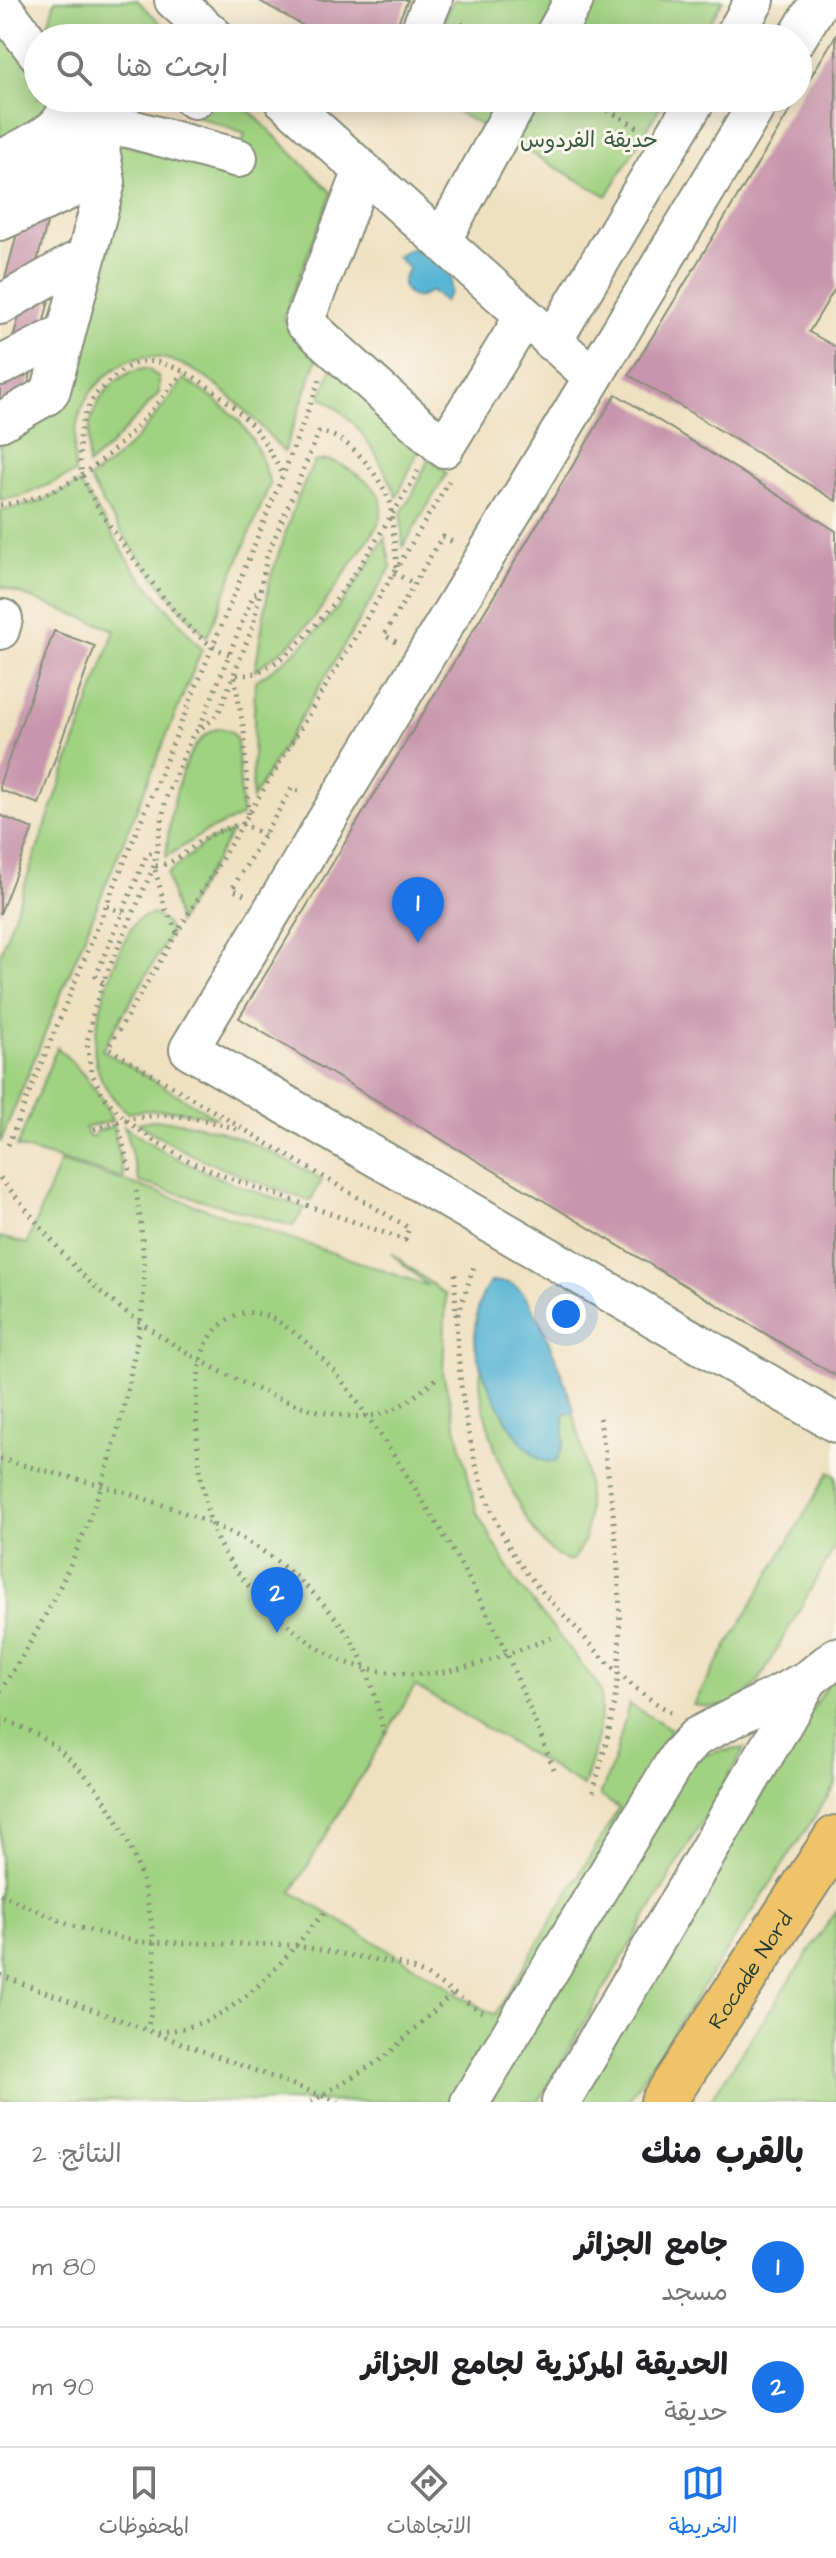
<!DOCTYPE html>
<html lang="ar">
<meta charset="utf-8">
<style>
:root{--surface:#fff;--page:#f2f2f2;--text:#202124;--muted:#757577;--line:#e0e0e0;--accent:#1a73e8}
body{margin:0;font-family:"Architects Daughter","Playpen Sans Arabic",sans-serif;background:var(--page);color:var(--text);direction:rtl}
.you{position:absolute;left:566px;top:1314px;width:28px;height:28px;margin:-20px;border:6px solid #fff;border-radius:50%;background:#1a73e8;box-shadow:0 0 0 12px #1a73e833}
.badge{display:grid;place-items:center;width:52px;height:52px;border-radius:50%;background:var(--accent);color:#fff;font-size:26px;font-weight:700}
.pin{position:absolute;translate:-50% -66px;filter:drop-shadow(0 2px 4px #0008)}
.pin::after{content:'';position:absolute;top:42px;width:28px;height:24px;background:inherit;clip-path:polygon(0 0,100% 0,50% 100%)}
.list{margin:0;padding:0;list-style:none}
h2{display:flex;justify-content:space-between;align-items:center;height:104px;margin:0;padding:0 32px;font-size:34px}
h2 small{font-size:26px;font-weight:400;color:var(--muted)}
.list li{display:grid;grid-template-columns:52px 1fr auto;gap:24px;align-items:center;box-sizing:border-box;height:120px;padding:0 32px;border-top:2px solid var(--line)}
.list b{display:block;font-size:30px;white-space:nowrap}
.list p{margin:0;font-size:26px;white-space:nowrap;color:var(--muted)}
.list em{font-size:26px;font-style:normal;color:var(--muted)}
.icon{flex:none;width:44px;height:44px;fill:none;stroke:currentColor;stroke-width:2;stroke-linecap:round;stroke-linejoin:round}
.map{position:relative;flex:none;width:836px;height:2102px;overflow:hidden;direction:ltr}
.search{position:absolute;background:var(--surface);box-shadow:0 4px 20px #0003;left:24px;right:24px;top:24px;height:88px;display:flex;align-items:center;gap:20px;box-sizing:border-box;padding:0 28px;border-radius:44px;color:var(--muted);font-size:30px}
.sheet{height:344px;background:var(--surface)}
nav{display:flex;justify-content:space-around;align-items:center;box-sizing:border-box;height:112px;border-top:2px solid var(--line);background:var(--surface);font-size:22px;color:var(--muted)}
nav a{display:grid;justify-items:center;gap:4px}
nav .on{color:var(--accent)}
.map>svg:first-child{display:block}
.green{fill:#a1d282;stroke:#60885b;stroke-width:2}
.water{fill:#55b4d4;stroke:#3a7884;stroke-width:2}
.building{fill:#c795ac}
.lines{fill:none;stroke-linecap:round;stroke-linejoin:round}
.minor-casing{stroke:#878e7a;stroke-width:42}
.highway-casing{stroke:#878e7a;stroke-width:48}
.path{stroke:#878e7a;stroke-width:5;stroke-dasharray:2 6;stroke-linecap:butt}
.minor{stroke:#fff;stroke-width:38}
.highway{stroke:#f1c369;stroke-width:44}
.labels{text-anchor:middle;stroke-width:6;stroke-linejoin:round;paint-order:stroke}
.park-label{font-size:22px;fill:#395b44;stroke:#fbf7ec}
.street-label{font-size:22px;fill:#1f3d34;stroke:#fbf7ec}
</style>
<div class="map">
<svg width="836" height="2102" viewBox="0 0 836 2102">
<rect width="100%" height="100%" fill="#fbf7ec"/>
<filter id="ink" filterUnits="userSpaceOnUse"><feTurbulence type="fractalNoise" baseFrequency=".0125" numOctaves="2"/><feDisplacementMap in="SourceGraphic" scale="16" xChannelSelector="R" yChannelSelector="G"/><feConvolveMatrix kernelMatrix="1 2 1 2 8 2 1 2 1" color-interpolation-filters="sRGB"/></filter>
<filter id="wash" filterUnits="userSpaceOnUse"><feTurbulence type="fractalNoise" baseFrequency=".006" numOctaves="4" result="noise"/><feDisplacementMap in="SourceGraphic" scale="32" xChannelSelector="R" yChannelSelector="G"/><feGaussianBlur stdDeviation="1.8" result="paint"/><feColorMatrix in="noise" values="0 0 0 0 0 0 0 0 0 0 0 0 0 0 0 0 0 1.4 0 .05"/><feComposite in="paint" operator="in"/></filter>
<g filter="url(#wash)">
<rect width="100%" height="100%" fill="#efe0c1"/>
<g class="green">
<path d="M55,0h82l39,38h-87l-41,-13z"/>
<path d="M453,0h270l-23,38h-263z"/>
<path d="M0,14l38,55v29h19l1,7 -58,46z"/>
<path d="M195,98h42l95,95 -49,125 36,35 -35,99c-31,-36 -94,-105 -146,-94 -14,3 -27,13 -37,23 -26,24 -29,58 -26,92l-53,23 -22,4v-59l64,-33 59,-211 -10,-55 121,31 11,-39 -48,-18z"/>
<path d="M432,98h233l-58,98z"/>
<path d="M333,366l86,83 -22,48c-16,-39 -39,-79 -76,-100z"/>
<path d="M147,369l12,8v16l-49,53 -22,19c-1,-34 1,-62 30,-85 9,-7 17,-11 29,-11z"/>
<path d="M184,379c49,31 70,48 86,105l-63,153c-46,-48 -86,-99 -118,-158 38,-24 69,-65 95,-100z"/>
<path d="M429,458l18,15 -44,74 -2,-34 12,-19z"/>
<path d="M326,460c16,2 50,24 55,40 2,9 -1,17 -3,25l-63,92 -26,28 -34,25 15,-90 25,-76 19,-42z"/>
<path d="M80,484l55,86 67,79 -202,494v-188l115,-325 -115,-44v-75l39,-9z"/>
<path d="M385,537l6,30 -139,232 3,-118c58,-36 97,-85 130,-144z"/>
<path d="M220,728l12,4 5,9 5,75 -37,16 -39,25c3,-35 13,-120 54,-129z"/>
<path d="M232,832l-54,90 -11,-48 41,-33z"/>
<path d="M153,914l12,8 6,11 -69,117 115,68c-30,-7 -59,-12 -89,-5 -18,-16 -30,-33 -33,-57 -4,-29 22,-114 42,-135 5,-5 10,-6 16,-7z"/>
<path d="M57,1047c21,21 45,45 55,74l-27,7 4,9 6,-2v-3l18,-6 11,52 -107,-31z"/>
<path d="M153,1120c62,1 116,29 169,60l-12,21c-61,-22 -119,-41 -172,-78z"/>
<path d="M124,1126c55,40 116,61 181,82l-12,18 -154,-44z"/>
<path d="M60,1162l74,22 294,102 -37,-33 55,42 -3,78 34,140 38,67 83,105c10,24 -7,76 -15,101l-168,-100 -123,206 159,96 7,7 37,20 124,-207 -19,-12 14,-36 15,-56 42,25 -55,112 -159,261 -457,-2v-863l27,7z"/>
<path d="M482,1367c11,23 43,105 75,94l7,-19v-26l2,-3h7c11,34 28,120 -1,147 -42,5 -103,-159 -90,-193z"/>
<path d="M829,1472l7,4v69l-76,134c-20,27 -35,31 -67,26z"/>
<path d="M836,1670v114l-209,318h-52z"/>
<path d="M745,1748l-207,354h-54l207,-342 24,-8z"/>
<path d="M836,1911v191h-127z"/>
</g>
<g class="water">
<path d="M418,248l11,1 22,21v21l-7,11 -13,-11 -13,7c-17,-3 -19,-18 -9,-29l-12,-12 11,-7z"/>
<path d="M491,1282c8,0 17,-1 24,4 21,12 50,98 59,123l-1,4h-7l-2,3v26l-7,19c-31,12 -74,-82 -80,-107 -5,-21 -1,-56 14,-72z"/>
</g>
<g id="blocks">
<g class="building">
<path d="M258,0h150l-17,38h-66z"/>
<path d="M836,35v252l-27,45 27,15v154l-207,-126z"/>
<path d="M68,143l-34,130 26,-17 -36,145 -24,15v-28l30,-113 -27,11 35,-131z"/>
<path d="M616,394l220,137v845l-597,-358z"/>
<path d="M54,631l41,15 -56,158 -39,-14v-7z"/>
<path d="M0,815l33,14 -33,85z"/>
</g>
</g>
</g>
<g filter="url(#ink)">
<use href="#blocks" fill-opacity="0" stroke="#878e7a" stroke-width="2"/>
<g class="lines">
<defs>
<g id="minor">
<path d="M174,0l42,38"/>
<path d="M0,4l38,50"/>
<path d="M417,38l16,-38"/>
<path d="M553,38l21,-38"/>
<path d="M733,38l22,-38"/>
<path d="M797,38l23,-38"/>
<path d="M192,98l3,1"/>
<path d="M282,98l311,279"/>
<path d="M761,98l-572,951 647,374"/>
<path d="M0,167l5,-9c23,-15 67,-27 62,-60"/>
<path d="M363,171l-59,151 140,126 80,-131"/>
<path d="M0,192l18,-12 58,-21c9,-15 2,-33 13,-47"/>
<path d="M0,221l72,-32 7,-15 3,-31"/>
<path d="M441,241l79,-143"/>
<path d="M0,305l75,-43"/>
<path d="M552,342l145,-244"/>
<path d="M0,366l55,-28"/>
<path d="M0,422l46,-26 5,-6 55,-208 -6,-33 4,-15 9,-6 11,-1 114,31"/>
<path d="M0,630l3,-11"/>
<path d="M470,2102l209,-347 17,-18 113,-58 27,-22"/>
<path d="M561,2102l248,-423"/>
</g>
<g id="highway">
<path id="s1" d="M663,2102l173,-264"/>
</g>
</defs>
<use href="#minor" class="minor-casing"/>
<use href="#highway" class="highway-casing"/>
<g class="path">
<path d="M461,24l23,14"/>
<path d="M587,98l53,31"/>
<path d="M0,505c83,-9 134,-72 183,-133"/>
<path d="M397,567l-7,-65c-12,-28 -39,-66 -71,-70l-52,124 -14,70 -33,83 -7,10 -20,15 -27,64 -12,68 -51,116 -10,31 -6,30 4,29 13,25 21,22 28,21 38,22 33,14 181,64 4,-12 -301,-180c113,-189 228,-378 341,-567"/>
<path d="M394,573l21,11"/>
<path d="M396,642l-12,-7 55,-93 4,-5 12,6"/>
<path d="M229,654c-36,-13 -59,-49 -82,-78 -19,-25 -58,-74 -65,-103 -6,-25 -2,-61 16,-81 10,-10 25,-25 39,-29 36,-11 96,39 118,66 11,14 19,30 28,46"/>
<path d="M200,727l49,-122 5,-11 5,-1"/>
<path d="M248,814l-4,-82 -10,-58c53,14 132,-116 155,-155 10,-16 21,-31 29,-48"/>
<path d="M244,895l-12,-6 60,-101 10,5"/>
<path d="M107,906l16,6"/>
<path d="M177,932l-11,-22 -12,-44c21,0 39,-22 57,-31 10,-5 21,-9 32,-11l21,11"/>
<path d="M103,982l-7,-6 51,-122 10,-3"/>
<path d="M117,1122l14,53"/>
<path d="M94,1129c60,-20 88,-16 147,1"/>
<path d="M8,1145l275,-670 37,-96"/>
<path d="M0,1178c31,35 58,74 92,106 55,51 206,145 283,131 25,-5 43,-21 62,-37"/>
<path d="M455,1274c1,96 9,201 61,284 16,25 40,48 60,70 28,32 58,64 96,85"/>
<path d="M458,1315l16,-49"/>
<path d="M0,1459c80,21 165,40 239,78 37,19 86,62 109,98 20,30 31,68 36,103"/>
<path d="M0,1691c66,-99 111,-208 132,-325 5,-27 12,-57 12,-84 0,-31 -3,-61 -8,-91"/>
<path d="M0,1717c18,9 38,16 54,29 81,61 118,187 93,284"/>
<path d="M554,1769l-45,-111 -4,-9c-47,-97 -104,-187 -167,-274 -20,-22 -65,-72 -99,-61 -15,5 -28,19 -34,33 -17,42 -7,157 14,197 20,40 89,108 132,120 18,6 41,9 60,10 49,2 100,-22 146,-38"/>
<path d="M593,1792c11,-39 22,-80 25,-120 6,-86 -5,-173 -19,-257"/>
<path d="M0,1894l72,32 66,16 153,3 110,19 25,11 59,39"/>
<path d="M0,1975l339,127"/>
<path d="M158,2032c78,-5 119,-66 167,-120"/>
<path d="M311,2102l74,-45 67,-63"/>
</g>
<use href="#minor" class="minor"/>
<use href="#highway" class="highway"/>
</g>
</g>
<g class="labels">
<g class="park-label">
<text x="589" y="147">حديقة الفردوس</text>
</g>
<g class="street-label">
<text dy="8" stroke="none"><textPath href="#s1" startOffset="158">Rocade Nord</textPath></text>
</g>
</g>
</svg>
<div class="you"></div>
<div class="pin badge" style="left:418px;top:943px">1</div>
<div class="pin badge" style="left:277px;top:1633px">2</div>
<div class="search"><svg class="icon" aria-label="search" viewBox="0 0 24 24"><circle cx="10" cy="10" r="6"/><path d="M15 15l6 6"/></svg>ابحث هنا</div>
</div>
<section class="sheet">
<h2>بالقرب منك<small>النتائج: 2</small></h2>
<ul class="list">
<li><span class="badge">1</span><div><b>جامع الجزائر</b><p>مسجد</p></div><em>80 m</em></li>
<li><span class="badge">2</span><div><b>الحديقة المركزية لجامع الجزائر</b><p>حديقة</p></div><em>90 m</em></li>
</ul>
</section>
<nav>
<a class="on"><svg class="icon" aria-label="map" viewBox="0 0 24 24"><path d="M3 6l6-2 6 2 6-2v14l-6 2-6-2-6 2zM9 4v14M15 6v14"/></svg>الخريطة</a>
<a><svg class="icon" aria-label="directions" viewBox="0 0 24 24"><path d="M12 3l9 9-9 9-9-9zM9 14v-3h6M13 9l2 2-2 2"/></svg>الاتجاهات</a>
<a><svg class="icon" aria-label="saved" viewBox="0 0 24 24"><path d="M7 4h10v16l-5-4-5 4z"/></svg>المحفوظات</a>
</nav>
